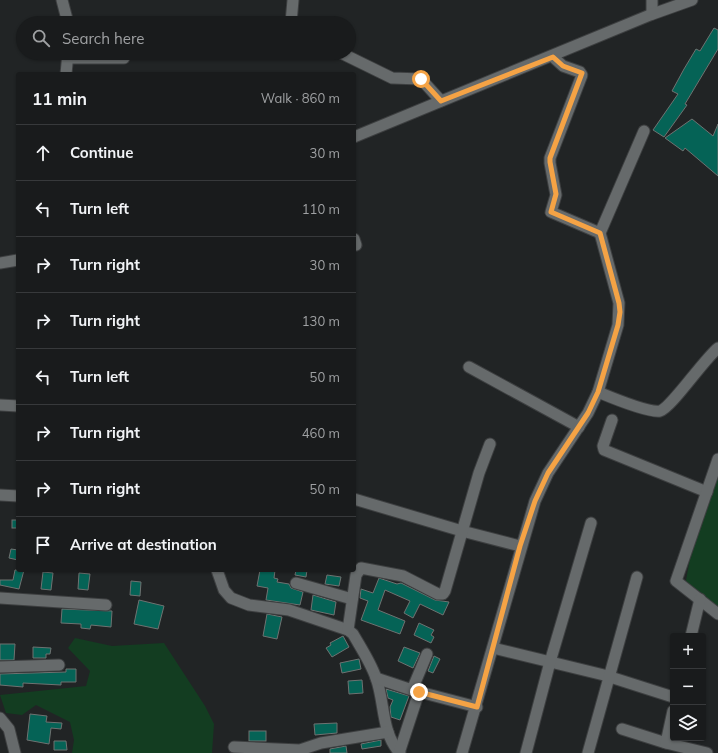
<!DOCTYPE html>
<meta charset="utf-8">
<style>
:root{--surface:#191b1c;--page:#262829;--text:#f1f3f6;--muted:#9fa1a3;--line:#37393b}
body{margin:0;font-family:Mulish,sans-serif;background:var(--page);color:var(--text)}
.controls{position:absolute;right:12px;bottom:12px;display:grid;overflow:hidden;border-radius:4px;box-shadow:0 1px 3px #0004}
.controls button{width:36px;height:36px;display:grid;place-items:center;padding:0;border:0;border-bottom:1px solid var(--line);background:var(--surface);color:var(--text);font:20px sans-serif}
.stop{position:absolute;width:12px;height:12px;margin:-9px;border:3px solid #f5a345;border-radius:50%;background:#fff}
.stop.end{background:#f5a345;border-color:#fff;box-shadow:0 1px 4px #0008}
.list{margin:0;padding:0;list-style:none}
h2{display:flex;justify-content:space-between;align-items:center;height:52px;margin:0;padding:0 16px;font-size:17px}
h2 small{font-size:13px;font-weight:400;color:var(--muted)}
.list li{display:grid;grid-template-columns:26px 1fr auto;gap:12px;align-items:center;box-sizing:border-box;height:56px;padding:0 16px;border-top:1px solid var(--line)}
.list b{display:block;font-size:15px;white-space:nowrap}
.list em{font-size:13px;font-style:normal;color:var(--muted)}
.icon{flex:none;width:22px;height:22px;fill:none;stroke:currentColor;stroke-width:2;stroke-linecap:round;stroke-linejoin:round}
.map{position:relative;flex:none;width:718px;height:753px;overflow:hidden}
.search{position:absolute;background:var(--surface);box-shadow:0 1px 3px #0004;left:16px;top:16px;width:340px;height:44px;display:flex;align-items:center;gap:10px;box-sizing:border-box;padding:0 14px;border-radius:22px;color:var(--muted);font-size:15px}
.panel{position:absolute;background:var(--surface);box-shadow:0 1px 3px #0004;left:16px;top:72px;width:340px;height:500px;border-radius:4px}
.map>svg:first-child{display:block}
.green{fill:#133d21}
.building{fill:#056356;stroke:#6e7271}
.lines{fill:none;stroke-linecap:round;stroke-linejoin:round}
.minor-casing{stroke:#3d3f40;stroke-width:13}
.minor{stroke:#666a6b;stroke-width:11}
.route{stroke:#f5a345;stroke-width:5}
</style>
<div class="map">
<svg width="718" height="753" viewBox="0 0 718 753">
<rect width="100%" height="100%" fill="#212425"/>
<g class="green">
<path d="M718,472v138l-33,-24 7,-39z"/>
<path d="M75,638l37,8 52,-3 41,63 9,18 -2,29h-140l2,-13 -4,-18 -34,-17 -14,10 -16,-2 -6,-18 86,-9 4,-15 -22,-23z"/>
</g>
<g class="building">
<path d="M714,28l4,2v19l-33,55 2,1 -23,32 -11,-7 25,-36 -6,-3 12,-22 12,-20 4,2z"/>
<path d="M692,119l21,17 5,-12v52l-33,-28 -2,3 -18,-13z"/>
<rect x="12" y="520" width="6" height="8"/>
<path d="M11,549l7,1v10l-9,-2z"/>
<path d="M15,570h9l-5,19 -19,-4v-5h13z"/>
<path d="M260,570h15l-1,8 4,1 -1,3 12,2 2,4 12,4 -3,13 -34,-5 2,-12 -11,-2z"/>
<path d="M296,570h11l-1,7 -11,-2z"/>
<path d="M43,572l10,1 -2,17 -10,-1z"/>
<path d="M79,573l11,1 -2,16 -10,-1z"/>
<path d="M327,575l14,2 -2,9 -14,-2z"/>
<path d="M379,578l18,6 4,-1 34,17 14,2 -6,13 -23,-11 -7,14 -9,-5 6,-12 -25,-11 -7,20 27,11 -5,13 -39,-14 7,-19 -8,-3 1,-9 12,4z"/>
<path d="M131,581l10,1 -1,14 -10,-1z"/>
<path d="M313,595l23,7 -2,13 -23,-5z"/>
<path d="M139,600l25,6 -6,23 -24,-5z"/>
<path d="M62,609l50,2 -1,16 -20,-2 -1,4 -9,-1v-4l-20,-1z"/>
<path d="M267,614l15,3 -5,22 -14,-3z"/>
<path d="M419,623l15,7 -3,5 3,2 -3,6 -17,-8z"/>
<path d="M343,636l6,11 -17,10 -6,-9 5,-3 -1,-2z"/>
<path d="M0,644h15l-1,16h-14z"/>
<path d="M33,647l18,1 -1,6h-4v4h-13z"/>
<path d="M404,647l16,6 -7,15 -15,-7z"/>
<path d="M434,656l6,3 -7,14 -5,-2z"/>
<path d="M359,659l2,10 -19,4 -2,-10z"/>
<path d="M66,669h10v13h-15v3l-38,-2v4l-23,-2v-11l66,-2z"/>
<path d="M362,680l1,13 -14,1 -1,-13z"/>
<path d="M386,689l23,7 -9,24 -9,-3 -1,-10 3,-7 -5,-2z"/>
<path d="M30,714l17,2 -1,6 16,1 -1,6 -10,-1 -2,16 -22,-4z"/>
<path d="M337,723v10l-22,2 -1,-11z"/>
<rect x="249" y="731" width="17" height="10"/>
<path d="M381,740v6l-19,3 -1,-5z"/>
<path d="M54,741h12l1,9h-13z"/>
<path d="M346,746l1,7h-17v-4z"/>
</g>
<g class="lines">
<defs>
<g id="minor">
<path d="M62,0l6,23"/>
<path d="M652,0v14"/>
<path d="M291,23l2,-23"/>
<path d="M341,53l51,25 29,1 20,22"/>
<path d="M553,57l10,9 17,6 2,3 -32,83v5l6,32 -5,17 49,21"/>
<path d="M67,58h57"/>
<path d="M66,74l2,-21"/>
<path d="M354,137l296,-122 42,-15"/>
<path d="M354,239l2,6"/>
<path d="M0,263l18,-3"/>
<path d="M469,367l110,60"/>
<path d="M598,392c12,5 50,21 62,19 11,-3 44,-52 58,-63"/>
<path d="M0,405l18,1"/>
<path d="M612,420l-9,26 1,4 103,42"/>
<path d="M718,459l-42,122 42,33"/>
<path d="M0,495l18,1"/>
<path d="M354,499l108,32 58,15"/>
<path d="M217,570l7,20 7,8 18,7 40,5 59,20 5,4c8,14 18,29 23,44 9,24 5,55 24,75"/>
<path d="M296,583l56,16"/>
<path d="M0,598l106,7"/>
<path d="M348,630l8,-55 5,-7 42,8 35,18h5l2,-3 34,-118 11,-29"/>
<path d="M691,636l9,-37"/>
<path d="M493,648l111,27 69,22"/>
<path d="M0,667l59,-2"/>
<path d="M376,678l36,12 65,17"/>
<path d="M412,690l15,-36"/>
<path d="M0,718l9,11 6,24"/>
<path d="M622,729l44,14 41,10"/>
<path d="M666,743l7,-32"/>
<path d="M234,747l66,3 21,-7 67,-11"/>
<path d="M399,753l20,-61"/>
<path d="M462,753l73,-252 13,-28 40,-60 10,-21 20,-67 1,-22 -19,-70 44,-102"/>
<path d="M526,753l24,-91 41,-139"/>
<path d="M588,753l49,-176"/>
</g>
</defs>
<use href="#minor" class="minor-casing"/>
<use href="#minor" class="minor"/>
</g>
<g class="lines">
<path class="route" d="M419,692l58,15 43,-161 15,-45 13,-28 40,-60 10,-21 20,-67 2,-13 -1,-9 -19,-70 -49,-21 5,-18 -6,-32v-4l32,-85 -19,-7 -10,-9 -112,44 -20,-22"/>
</g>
</svg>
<div class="controls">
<button>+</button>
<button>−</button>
<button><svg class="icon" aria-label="layers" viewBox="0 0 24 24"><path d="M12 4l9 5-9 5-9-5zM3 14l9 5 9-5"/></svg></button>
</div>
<div class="stop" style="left:421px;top:79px"></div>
<div class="stop end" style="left:419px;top:692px"></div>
<div class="search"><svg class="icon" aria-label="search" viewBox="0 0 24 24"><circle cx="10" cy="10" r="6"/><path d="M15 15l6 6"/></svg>Search here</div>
<section class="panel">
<h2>11 min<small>Walk · 860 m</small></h2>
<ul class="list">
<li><svg class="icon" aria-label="ahead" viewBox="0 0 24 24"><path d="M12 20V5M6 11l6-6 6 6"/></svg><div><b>Continue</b></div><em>30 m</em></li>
<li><svg class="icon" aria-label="left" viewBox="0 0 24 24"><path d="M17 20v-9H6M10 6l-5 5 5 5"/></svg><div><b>Turn left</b></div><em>110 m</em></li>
<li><svg class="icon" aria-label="right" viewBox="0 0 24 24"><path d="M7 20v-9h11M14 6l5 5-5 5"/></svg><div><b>Turn right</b></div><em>30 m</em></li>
<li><svg class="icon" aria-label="right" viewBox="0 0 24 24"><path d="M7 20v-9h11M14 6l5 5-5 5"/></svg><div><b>Turn right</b></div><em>130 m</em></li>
<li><svg class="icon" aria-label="left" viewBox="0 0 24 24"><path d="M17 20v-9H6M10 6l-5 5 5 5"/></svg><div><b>Turn left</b></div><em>50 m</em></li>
<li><svg class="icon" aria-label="right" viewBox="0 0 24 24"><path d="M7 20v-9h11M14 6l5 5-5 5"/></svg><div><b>Turn right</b></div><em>460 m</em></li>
<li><svg class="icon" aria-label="right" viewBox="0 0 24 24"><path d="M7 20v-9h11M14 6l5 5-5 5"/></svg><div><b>Turn right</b></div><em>50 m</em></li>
<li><svg class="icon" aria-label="arrive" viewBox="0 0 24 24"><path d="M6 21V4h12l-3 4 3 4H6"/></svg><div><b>Arrive at destination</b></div></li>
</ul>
</section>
</div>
